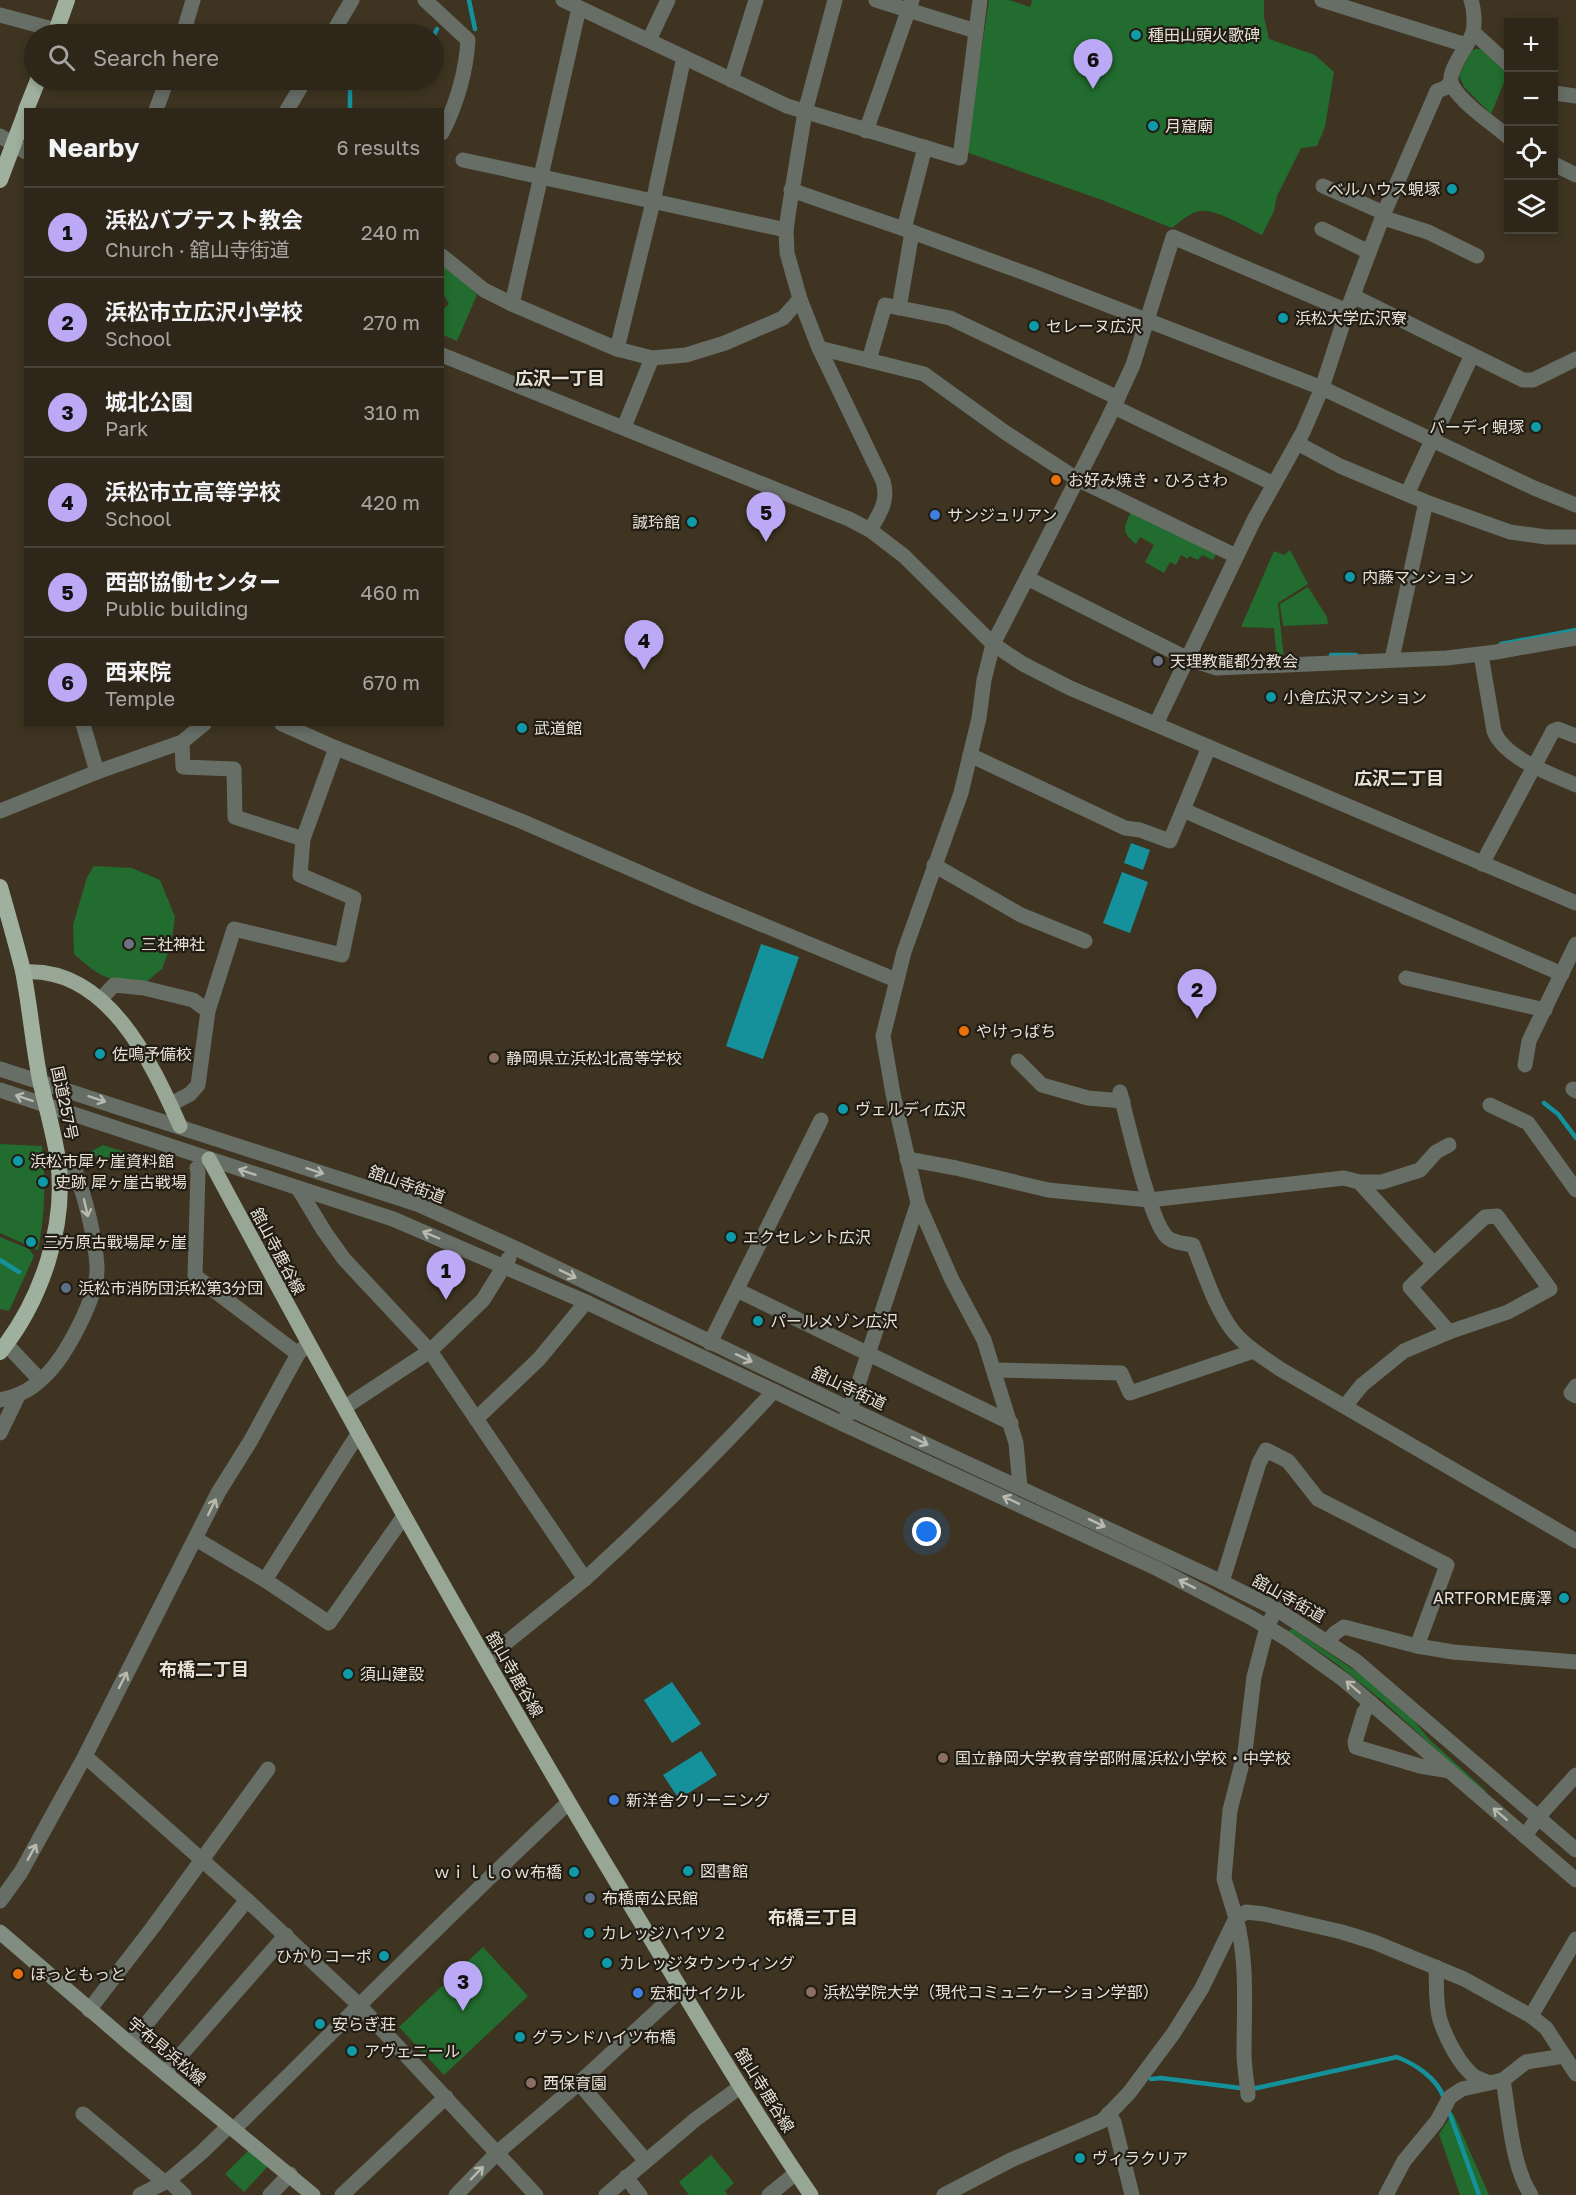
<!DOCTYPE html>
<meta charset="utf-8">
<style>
:root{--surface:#2e2719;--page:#362f22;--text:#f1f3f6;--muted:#a7a5a2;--line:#494438;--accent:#bca9f5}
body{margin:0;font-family:"Golos Text","Noto Sans JP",sans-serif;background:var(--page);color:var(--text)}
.controls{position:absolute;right:18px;top:18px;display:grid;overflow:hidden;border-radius:0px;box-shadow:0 3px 9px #0003}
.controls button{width:54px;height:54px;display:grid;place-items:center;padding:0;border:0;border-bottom:2px solid var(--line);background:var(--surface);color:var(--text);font:30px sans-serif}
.you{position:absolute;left:927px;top:1532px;width:21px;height:21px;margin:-15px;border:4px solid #fff;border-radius:50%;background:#1a73e8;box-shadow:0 0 0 9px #1a73e833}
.badge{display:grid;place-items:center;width:39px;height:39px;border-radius:50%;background:var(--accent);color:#111;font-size:20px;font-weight:700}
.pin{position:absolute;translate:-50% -50px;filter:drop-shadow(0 2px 3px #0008)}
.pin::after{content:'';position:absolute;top:32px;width:21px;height:18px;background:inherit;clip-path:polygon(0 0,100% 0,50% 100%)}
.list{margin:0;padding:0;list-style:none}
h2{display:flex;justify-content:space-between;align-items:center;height:78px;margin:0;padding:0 24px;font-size:26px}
h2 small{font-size:20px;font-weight:400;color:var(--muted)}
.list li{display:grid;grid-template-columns:39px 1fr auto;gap:18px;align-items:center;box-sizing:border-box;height:90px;padding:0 24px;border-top:2px solid var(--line)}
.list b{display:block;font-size:22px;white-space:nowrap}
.list p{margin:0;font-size:20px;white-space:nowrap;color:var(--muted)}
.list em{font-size:20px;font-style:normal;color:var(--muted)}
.icon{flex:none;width:33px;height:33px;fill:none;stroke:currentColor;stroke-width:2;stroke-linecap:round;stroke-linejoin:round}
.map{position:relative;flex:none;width:1576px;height:2195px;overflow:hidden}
.search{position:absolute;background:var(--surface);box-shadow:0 3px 9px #0003;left:24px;top:24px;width:420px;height:66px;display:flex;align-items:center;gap:15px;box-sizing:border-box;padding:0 21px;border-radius:33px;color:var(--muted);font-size:22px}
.panel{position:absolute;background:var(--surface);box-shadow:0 3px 9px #0003;left:24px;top:108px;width:420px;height:618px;border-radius:0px}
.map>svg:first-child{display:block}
.green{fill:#226c2f}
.water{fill:#15919b}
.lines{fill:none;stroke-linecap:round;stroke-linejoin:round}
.stream{stroke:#15919b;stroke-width:4.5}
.minor{stroke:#676e66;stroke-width:15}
.tertiary{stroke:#676e66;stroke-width:15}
.secondary{stroke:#828d81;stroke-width:15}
.primary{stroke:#97a695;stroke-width:15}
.trunk{stroke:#a0b09e;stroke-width:16}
.oneway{stroke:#bab9ae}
.culture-dot{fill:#0f9aa8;stroke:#211c14;stroke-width:2}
.food-dot{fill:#e8710a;stroke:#211c14;stroke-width:2}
.shop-dot{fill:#3f7fe0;stroke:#211c14;stroke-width:2}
.worship-dot{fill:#6b7280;stroke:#211c14;stroke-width:2}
.education-dot{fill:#8d6e63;stroke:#211c14;stroke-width:2}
.service-dot{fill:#5c6f8a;stroke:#211c14;stroke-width:2}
.labels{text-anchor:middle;stroke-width:4.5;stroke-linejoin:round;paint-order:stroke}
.poi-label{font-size:16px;fill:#e7e1d5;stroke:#211c14;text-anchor:start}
.street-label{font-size:16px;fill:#e7e1d5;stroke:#211c14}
.neighbourhood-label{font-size:18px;font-weight:bold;fill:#e7e1d5;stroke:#211c14}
</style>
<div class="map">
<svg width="1576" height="2195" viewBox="0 0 1576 2195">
<rect width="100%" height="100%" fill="#3e3421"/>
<g class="green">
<path d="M989,0h20l21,7 2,-7h232v17l5,22 46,16 19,17 -9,55 -8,19 -16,2 -24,48 -3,15 -12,24c-14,-7 -47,-27 -62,-24 -11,2 -19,10 -28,17l-70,-28 -136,-48z"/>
<path d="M1476,49h4l28,24 -17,41 -27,-27 -5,-12 13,-25z"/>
<path d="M443,261l34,34 -20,46 -14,-6 -1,-25 7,-6 -6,-11z"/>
<path d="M1132,510l85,42 -4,8 -11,-5 -4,5 -9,-4 -1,3 -7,-4 -5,10 -6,-3 -6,11 -19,-11 9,-17 -14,-8 -4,7c-16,-13 -12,-17 -4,-34z"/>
<path d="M1290,550l18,34 -30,19 6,56h-7l-3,-31 -33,-1 33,-76 10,4z"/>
<path d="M1308,587l19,30 1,7 -45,2 -3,-22z"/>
<path d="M94,866l38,2 28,12 15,37 -4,28 -9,24 -16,13c-39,-2 -43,-2 -72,-28l-1,-29 14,-48z"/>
<path d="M0,1144l42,2c4,36 3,68 -4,104l-38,-17z"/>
<path d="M103,1145l28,9 -1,7 -45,-6z"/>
<path d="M0,1237l29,12 5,7 -25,55 -9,-2z"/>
<path d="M1293,1629l82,55 35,32 20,24 56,51 -2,2 -100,-91 -47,-38 -47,-32 -1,-2z"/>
<path d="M483,1947l45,49 -84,79 -45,-48z"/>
<path d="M1453,2113l36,82h-29l-21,-61z"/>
<path d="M250,2149l18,17 -24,26 -19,-18z"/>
<path d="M711,2155l23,28 -9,8 3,4h-39l-10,-13z"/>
</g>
<g class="water">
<path d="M1131,843l19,7 -7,20 -19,-7z"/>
<path d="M1122,872l26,10 -18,51 -27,-10z"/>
<path d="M761,944l38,13 -36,102 -37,-13z"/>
<path d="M672,1682l29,42 -29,19 -28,-43z"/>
<path d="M701,1751l16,24 -38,24 -16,-24z"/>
</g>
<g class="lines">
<g class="stream">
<path d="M469,0l6,29"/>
<path d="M434,35l3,-6"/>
<path d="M350,110v-27l5,-3"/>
<path d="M1501,644l75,-14"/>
<path d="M1331,655h25"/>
<path d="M1544,1103l14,11 18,24"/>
<path d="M0,1260l19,12"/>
<path d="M1151,2079l10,-1 79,10h17l140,-31c18,7 40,21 47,41"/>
<path d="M1448,2109l31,86"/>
</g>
<g class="minor">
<path d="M425,0l43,40c-2,33 -11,63 -26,93"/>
<path d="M563,0l224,106 173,52 20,-158"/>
<path d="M835,0l-30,112 -16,97 -3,21 1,23 13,46 19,49 64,133c6,20 -3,32 -13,49"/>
<path d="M876,0l100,31"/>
<path d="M1322,0l144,45"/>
<path d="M1471,0c3,9 4,23 2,32 -4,14 -30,42 -20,55 12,19 39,36 55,50"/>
<path d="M579,8l-67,296 105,45 35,9 34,-3 39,-12 58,-25 17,-19"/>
<path d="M0,15l71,19"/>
<path d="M1473,32l35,32"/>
<path d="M183,34l10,-34"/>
<path d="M332,34l20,-34"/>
<path d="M649,40l19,-40"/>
<path d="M731,80l25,-80"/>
<path d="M1554,93l22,3"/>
<path d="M156,110l11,-30"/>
<path d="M287,110l18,-30"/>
<path d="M866,131l46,-131"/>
<path d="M463,160l323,70"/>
<path d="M1554,164l22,11"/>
<path d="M1323,186l61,27"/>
<path d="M791,190l113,39 126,46 292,113 212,100 42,17"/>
<path d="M1384,218l44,14 49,24"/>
<path d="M904,229l21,-82"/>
<path d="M1322,229l47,23"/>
<path d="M442,256l42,34 28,14"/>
<path d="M1353,296l170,84h10l43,-21"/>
<path d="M899,308l13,-76"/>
<path d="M819,348l105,26 82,59 71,46 159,77"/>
<path d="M617,349l36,-147 31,-145"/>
<path d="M869,360l16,-55 65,13 168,80"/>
<path d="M1114,407l160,77"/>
<path d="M624,427l28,-69"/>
<path d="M1297,443l43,23 86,36 -34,157"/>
<path d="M1407,494l65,-139"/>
<path d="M1426,502l84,30 36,5h30"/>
<path d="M1027,578l81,-159 25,-54 40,-128 174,74"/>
<path d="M1481,655l13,76c10,27 57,43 82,54"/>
<path d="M282,724l54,24 185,73 177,77 198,82"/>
<path d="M1156,724l98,-204 49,-88 19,-44 25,-77 37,-98 53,-122 8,-3 6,-6"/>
<path d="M970,755l155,73 15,2 30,11 39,-94"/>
<path d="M97,772l85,-30 22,-18"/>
<path d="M1183,810l379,164"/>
<path d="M0,811l97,-39 -14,-48"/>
<path d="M303,839l33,-91"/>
<path d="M1482,864l71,-133 5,-2 18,7"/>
<path d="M934,865l87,50 64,26"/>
<path d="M1406,978l139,32"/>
<path d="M101,999l13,-14 30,3 49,12 15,11"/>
<path d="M1018,1061l24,24 46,13 35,3"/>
<path d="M1525,1065l4,-24 47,-97"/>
<path d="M1573,1089l3,2"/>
<path d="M1120,1092c7,27 30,130 47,145 6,6 17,6 26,8 11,27 22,63 40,86 12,15 31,27 47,38l296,172"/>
<path d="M171,1104l19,-10 8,-9 10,-74 26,-82 108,26 12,-57 -54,-23 3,-36 -68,-22 -1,-48 -51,-2 -1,-25"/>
<path d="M1490,1105l38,18 48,67"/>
<path d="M907,1159l49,9 92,22 101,10 195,-22 15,4 75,82 51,-47 12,-1 53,73 -42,23 -59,20 -45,19 -42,34 -17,21"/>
<path d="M197,1168l1,4 -3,104 103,78"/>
<path d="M1359,1182h23l38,-12 16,-18 13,-7"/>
<path d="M298,1188l26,43 20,28 86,92 155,228 -99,80"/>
<path d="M918,1203l34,77 32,60 32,103 4,44"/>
<path d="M1434,1264l-24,23 39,45"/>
<path d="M737,1290l274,133"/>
<path d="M710,1343l111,-223"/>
<path d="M6,1344l34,36"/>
<path d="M995,1370l126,3 9,20 124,-42"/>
<path d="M1576,1386l-5,7 5,3"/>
<path d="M0,1400c18,-4 31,-10 44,-23 21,-19 55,-82 53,-111 -2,-30 -12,-70 -23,-98l-16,-5"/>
<path d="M476,1419l63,-60 47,-57"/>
<path d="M843,1424l7,-15 68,-206 -25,-109 -10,-58 21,-84 57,-159 18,-75 5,-38 9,-36 34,-66 161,81 29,9 230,-10 49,-6 80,-14"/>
<path d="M0,1433l18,-37"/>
<path d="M196,1539l69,41 64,43 75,-107"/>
<path d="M585,1579c66,-60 128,-122 189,-188"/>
<path d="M265,1580l93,-146"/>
<path d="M1222,1582l37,-119 7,-13 22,11 30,38 129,66 -30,81"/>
<path d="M1328,1641l7,-8 9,-6 73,19 36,6 123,10"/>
<path d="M1371,1703l-7,9 -9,30 1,5 64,19 30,5"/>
<path d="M85,1756l162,144 113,106 176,189"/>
<path d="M0,1901l21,-29 64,-116 133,-263 33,-53 47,-86 9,-10"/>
<path d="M1436,1967c1,18 -1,36 4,53 6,18 19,45 35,57 4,2 10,4 14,6"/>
<path d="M89,2010l64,-83 115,-158"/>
<path d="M1531,2016l45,-77"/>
<path d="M130,2044l117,-144"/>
<path d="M165,2073l121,-138"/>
<path d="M1503,2080c6,34 9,87 28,115"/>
<path d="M579,2083l67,78"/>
<path d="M1248,2095c-1,-14 -4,-28 -4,-42 0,-44 4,-92 -8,-135l10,-6 18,2 78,18 32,10 90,37 67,37 15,12 30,46"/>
<path d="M83,2114l81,68"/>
<path d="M1108,2114l6,8 18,73"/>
<path d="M234,2129c111,-109 221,-220 334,-326"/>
<path d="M626,2177l14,18"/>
<path d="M168,2180l16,15"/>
<path d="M140,2195l29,-15 32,-27 28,-27"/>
<path d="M270,2195l20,-21"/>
<path d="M342,2195l104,-98"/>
<path d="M456,2195l42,-43 81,-69 102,-94"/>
<path d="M769,2195l27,-22"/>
<path d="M944,2195l67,-35 91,-39 27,-28 44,-59 29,-46 34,-70 -12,-39 6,-69 15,-58 9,-75 13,-50 9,-18"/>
<path d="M1386,2195l18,-34 33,-40 13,-24 12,-8 41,-9 23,-18 38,-6"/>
</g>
<g class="tertiary">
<path d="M0,136l26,16"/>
<path d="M442,355l407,164 21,11 34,26 89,88 30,20 47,24 506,215"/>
<path d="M0,1069l417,135 98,44 335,161 372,173 54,27 80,52 220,189"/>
<path d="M0,1090l393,129 193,83 257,122 315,145 94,49 35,21 57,41 232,200"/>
<path d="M345,1407l85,-56 53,-51 26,-42"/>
<path d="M1525,1836l14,-20 37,-41"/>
<path d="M606,2195l90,-76 44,-32"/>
</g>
<path class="secondary" d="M0,1932l130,112 183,151"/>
<g class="primary">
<path d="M23,972c84,-6 128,89 157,154"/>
<path d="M209,1159c133,248 269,494 414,734 62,102 121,204 188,302"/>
</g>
<g class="trunk">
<path d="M55,34l12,-34"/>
<path d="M26,110l12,-30"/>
<path d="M0,180l26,-69"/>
<path d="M0,887c8,28 16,56 23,84 7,36 10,73 17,109 6,26 14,53 18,80 9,66 -17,141 -58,192"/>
</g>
</g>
<defs><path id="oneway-shaft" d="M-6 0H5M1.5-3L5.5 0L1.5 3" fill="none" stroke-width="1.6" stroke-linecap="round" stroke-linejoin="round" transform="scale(1.5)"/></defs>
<g class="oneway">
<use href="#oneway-shaft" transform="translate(24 1098) rotate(-162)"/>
<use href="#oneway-shaft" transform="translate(97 1099) rotate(18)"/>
<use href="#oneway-shaft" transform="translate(315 1171) rotate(18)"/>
<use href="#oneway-shaft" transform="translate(247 1172) rotate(-162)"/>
<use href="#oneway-shaft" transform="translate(86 1208) rotate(77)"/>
<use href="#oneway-shaft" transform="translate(431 1235) rotate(-157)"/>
<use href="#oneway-shaft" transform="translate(568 1274) rotate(26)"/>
<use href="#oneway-shaft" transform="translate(744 1358) rotate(25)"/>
<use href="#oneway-shaft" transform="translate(920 1441) rotate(25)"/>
<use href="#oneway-shaft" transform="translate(1011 1500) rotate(-155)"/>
<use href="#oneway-shaft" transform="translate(212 1507) rotate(-64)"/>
<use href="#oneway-shaft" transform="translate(1097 1523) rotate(25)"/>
<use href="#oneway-shaft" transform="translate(1187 1584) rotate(-153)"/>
<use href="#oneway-shaft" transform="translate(123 1680) rotate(-63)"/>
<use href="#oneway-shaft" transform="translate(1353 1687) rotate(-139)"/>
<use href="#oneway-shaft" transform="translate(1500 1814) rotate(-139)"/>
<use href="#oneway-shaft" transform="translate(32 1852) rotate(-61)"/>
<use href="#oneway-shaft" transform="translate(477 2173) rotate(-46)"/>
</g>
<g class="culture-dot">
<circle cx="1136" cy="35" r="6"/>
<circle cx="1153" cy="126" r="6"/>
<circle cx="1452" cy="189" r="6"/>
<circle cx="1283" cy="318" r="6"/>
<circle cx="1034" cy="326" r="6"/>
<circle cx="1536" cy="427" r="6"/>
<circle cx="692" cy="522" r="6"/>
<circle cx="1350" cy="577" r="6"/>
<circle cx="1271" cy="697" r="6"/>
<circle cx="522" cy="728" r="6"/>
<circle cx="100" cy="1054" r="6"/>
<circle cx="843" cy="1109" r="6"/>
<circle cx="18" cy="1161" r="6"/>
<circle cx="43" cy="1182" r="6"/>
<circle cx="731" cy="1237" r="6"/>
<circle cx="31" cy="1242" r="6"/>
<circle cx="758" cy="1321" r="6"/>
<circle cx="1564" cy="1598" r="6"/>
<circle cx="348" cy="1674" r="6"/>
<circle cx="688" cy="1871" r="6"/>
<circle cx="574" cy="1872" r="6"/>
<circle cx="589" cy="1933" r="6"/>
<circle cx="384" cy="1956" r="6"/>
<circle cx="607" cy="1963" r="6"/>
<circle cx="320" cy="2024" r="6"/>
<circle cx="520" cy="2037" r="6"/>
<circle cx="352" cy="2051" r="6"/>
<circle cx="1080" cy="2158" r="6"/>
</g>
<g class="food-dot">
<circle cx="1056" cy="480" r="6"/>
<circle cx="964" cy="1031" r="6"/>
<circle cx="18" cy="1974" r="6"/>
</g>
<g class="shop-dot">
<circle cx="935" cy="515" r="6"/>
<circle cx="614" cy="1800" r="6"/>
<circle cx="638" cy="1993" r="6"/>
</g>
<g class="worship-dot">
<circle cx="1158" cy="661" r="6"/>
<circle cx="129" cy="944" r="6"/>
</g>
<g class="education-dot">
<circle cx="494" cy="1058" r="6"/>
<circle cx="943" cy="1758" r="6"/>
<circle cx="811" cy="1992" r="6"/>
<circle cx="531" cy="2083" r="6"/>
</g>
<g class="service-dot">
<circle cx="66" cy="1288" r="6"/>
<circle cx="590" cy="1898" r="6"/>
</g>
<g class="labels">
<g class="poi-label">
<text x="1148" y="41">種田山頭火歌碑</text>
<text x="1165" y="132">月窟廟</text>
<text x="1440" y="195" text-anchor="end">ベルハウス蜆塚</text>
<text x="1295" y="324">浜松大学広沢寮</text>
<text x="1046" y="332">セレーヌ広沢</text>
<text x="1524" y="433" text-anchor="end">バーディ蜆塚</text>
<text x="1068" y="486">お好み焼き・ひろさわ</text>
<text x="947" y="521">サンジュリアン</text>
<text x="680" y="528" text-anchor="end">誠玲館</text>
<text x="1362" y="583">内藤マンション</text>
<text x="1170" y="667">天理教龍都分教会</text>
<text x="1283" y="703">小倉広沢マンション</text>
<text x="534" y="734">武道館</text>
<text x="141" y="950">三社神社</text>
<text x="976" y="1037">やけっぱち</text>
<text x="112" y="1060">佐鳴予備校</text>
<text x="506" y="1064">静岡県立浜松北高等学校</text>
<text x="855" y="1115">ヴェルディ広沢</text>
<text x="30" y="1167">浜松市犀ヶ崖資料館</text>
<text x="55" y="1188">史跡 犀ヶ崖古戦場</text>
<text x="743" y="1243">エクセレント広沢</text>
<text x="43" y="1248">三方原古戰場犀ヶ崖</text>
<text x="78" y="1294">浜松市消防団浜松第3分団</text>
<text x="770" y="1327">パールメゾン広沢</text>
<text x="1552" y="1604" text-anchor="end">ARTFORME廣澤</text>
<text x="360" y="1680">須山建設</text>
<text x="955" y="1764">国立静岡大学教育学部附属浜松小学校・中学校</text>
<text x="626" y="1806">新洋舎クリーニング</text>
<text x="700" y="1877">図書館</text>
<text x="562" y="1878" text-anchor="end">ｗｉｌｌｏｗ布橋</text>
<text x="602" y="1904">布橋南公民館</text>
<text x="601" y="1939">カレッジハイツ２</text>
<text x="372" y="1962" text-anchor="end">ひかりコーポ</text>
<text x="619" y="1969">カレッジタウンウィング</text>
<text x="30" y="1980">ほっともっと</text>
<text x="823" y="1998">浜松学院大学（現代コミュニケーション学部）</text>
<text x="650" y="1999">宏和サイクル</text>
<text x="332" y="2030">安らぎ荘</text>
<text x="532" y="2043">グランドハイツ布橋</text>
<text x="364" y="2057">アヴェニール</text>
<text x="543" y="2089">西保育園</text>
<text x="1092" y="2164">ヴィラクリア</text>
</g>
<g class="street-label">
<text transform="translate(65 1103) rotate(78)" y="6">国道257号</text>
<text transform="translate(407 1184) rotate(20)" y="6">舘山寺街道</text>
<text transform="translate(278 1251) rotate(62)" y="6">舘山寺鹿谷線</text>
<text transform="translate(849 1388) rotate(25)" y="6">舘山寺街道</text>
<text transform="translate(1289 1598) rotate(29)" y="6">舘山寺街道</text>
<text transform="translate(515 1674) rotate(60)" y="6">舘山寺鹿谷線</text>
<text transform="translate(167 2051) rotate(40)" y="6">宇布見浜松線</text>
<text transform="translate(765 2090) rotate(58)" y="6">舘山寺鹿谷線</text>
</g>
<g class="neighbourhood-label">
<text x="560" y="385">広沢一丁目</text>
<text x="1399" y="785">広沢二丁目</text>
<text x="204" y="1676">布橋二丁目</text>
<text x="813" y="1924">布橋三丁目</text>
</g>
</g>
</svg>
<div class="controls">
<button>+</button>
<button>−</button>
<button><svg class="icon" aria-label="locate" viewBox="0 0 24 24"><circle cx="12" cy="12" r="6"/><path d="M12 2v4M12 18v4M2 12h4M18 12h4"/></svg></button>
<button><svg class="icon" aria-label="layers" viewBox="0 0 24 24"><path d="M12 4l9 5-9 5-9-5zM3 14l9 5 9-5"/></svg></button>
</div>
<div class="you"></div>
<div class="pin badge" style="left:446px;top:1300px">1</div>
<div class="pin badge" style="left:1197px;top:1019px">2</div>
<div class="pin badge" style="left:463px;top:2011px">3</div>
<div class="pin badge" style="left:644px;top:670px">4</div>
<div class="pin badge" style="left:766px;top:542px">5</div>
<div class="pin badge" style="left:1093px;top:89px">6</div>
<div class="search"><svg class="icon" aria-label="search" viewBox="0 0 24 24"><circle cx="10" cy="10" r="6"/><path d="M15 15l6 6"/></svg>Search here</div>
<section class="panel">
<h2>Nearby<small>6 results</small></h2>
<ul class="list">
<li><span class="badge">1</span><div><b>浜松バプテスト教会</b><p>Church · 舘山寺街道</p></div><em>240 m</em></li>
<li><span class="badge">2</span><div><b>浜松市立広沢小学校</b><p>School</p></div><em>270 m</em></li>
<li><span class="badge">3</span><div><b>城北公園</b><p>Park</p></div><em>310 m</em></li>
<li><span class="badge">4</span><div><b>浜松市立高等学校</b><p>School</p></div><em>420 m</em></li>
<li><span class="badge">5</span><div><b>西部協働センター</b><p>Public building</p></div><em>460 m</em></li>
<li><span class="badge">6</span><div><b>西来院</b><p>Temple</p></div><em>670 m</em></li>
</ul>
</section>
</div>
